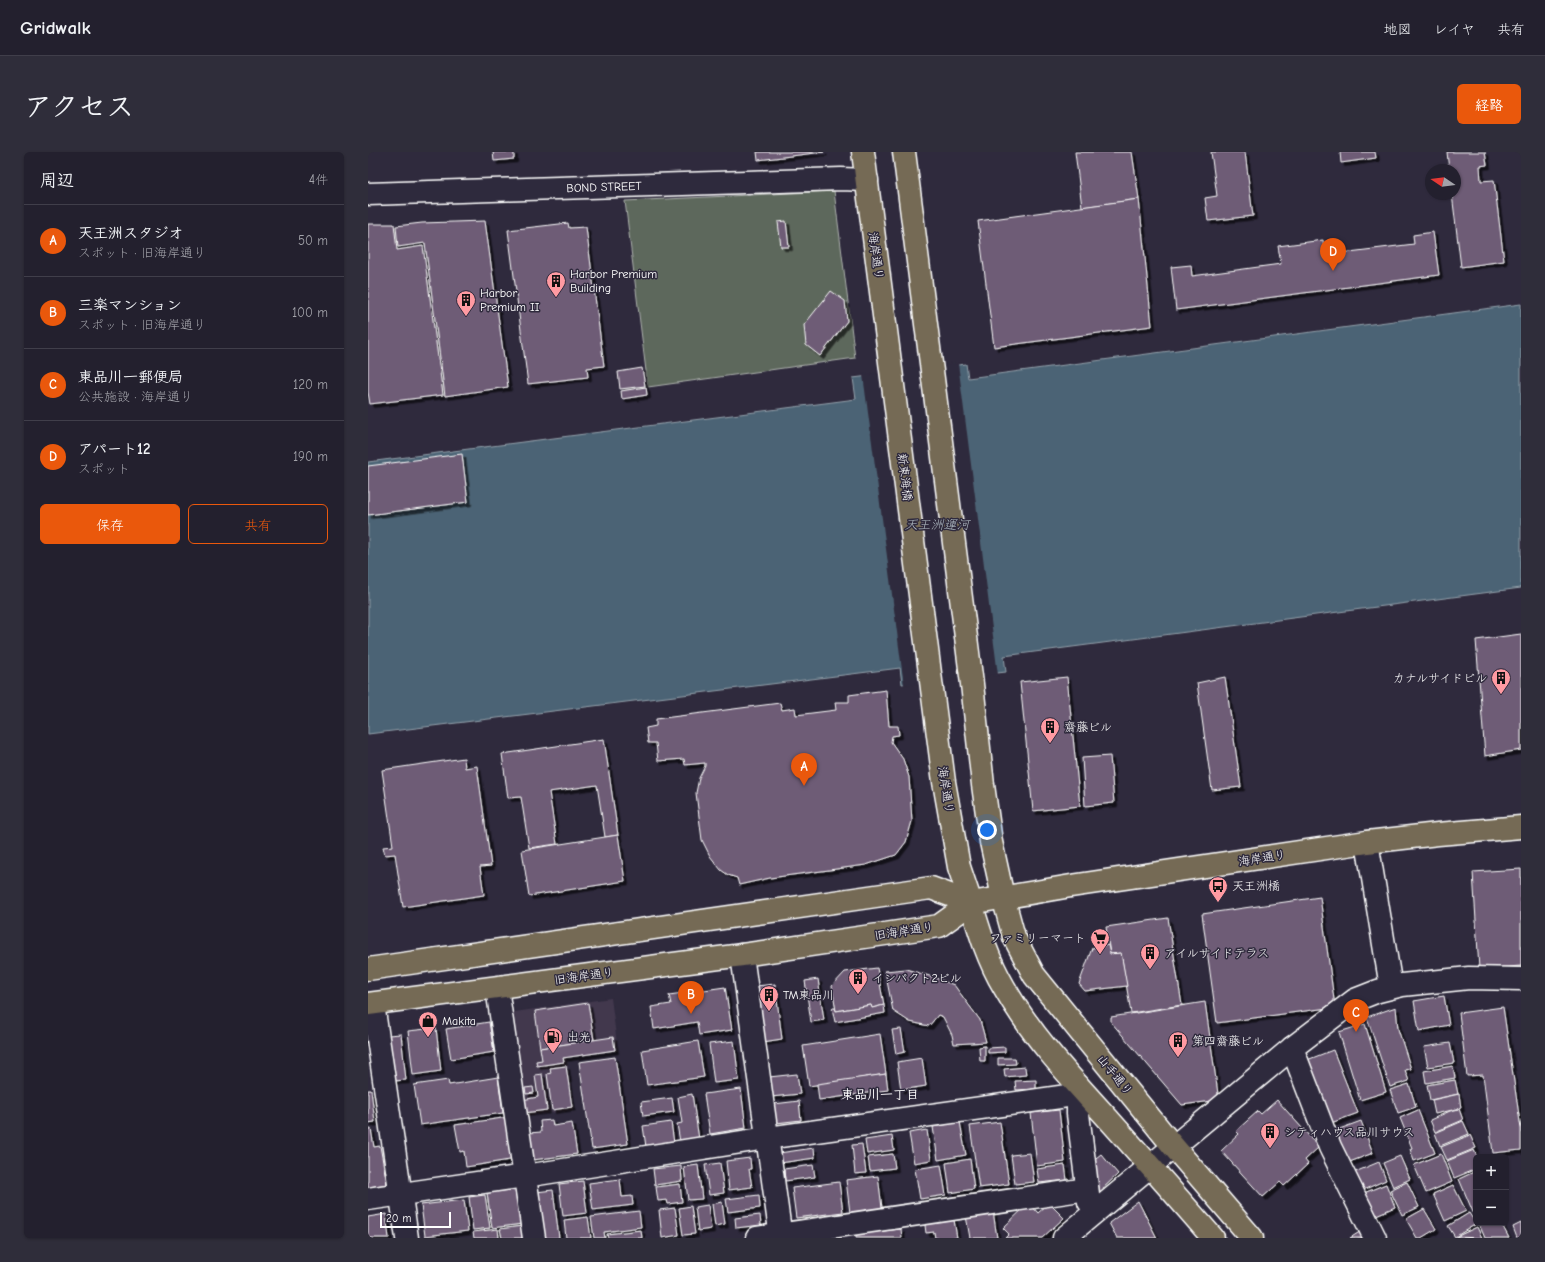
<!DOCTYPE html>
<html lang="ja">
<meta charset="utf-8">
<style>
:root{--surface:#23202e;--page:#2f2d3a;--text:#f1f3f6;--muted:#a3a3aa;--line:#403e4a;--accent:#ea580c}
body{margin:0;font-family:"Comic Neue","Klee One",sans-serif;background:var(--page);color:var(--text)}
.controls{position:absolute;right:12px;bottom:12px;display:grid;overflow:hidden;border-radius:6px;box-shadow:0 1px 3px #0004}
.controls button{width:36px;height:36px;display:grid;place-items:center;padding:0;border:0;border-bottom:1px solid var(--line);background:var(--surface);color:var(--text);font:20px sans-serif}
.compass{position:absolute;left:1057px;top:12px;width:36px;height:36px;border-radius:50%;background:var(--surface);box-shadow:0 1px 3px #0004;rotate:283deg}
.scale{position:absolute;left:12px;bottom:10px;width:71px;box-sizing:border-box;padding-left:4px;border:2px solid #fff;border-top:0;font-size:11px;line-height:14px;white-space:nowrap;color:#fff;-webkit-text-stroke:3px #2f2a3d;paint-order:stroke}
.you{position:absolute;left:619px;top:678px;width:14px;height:14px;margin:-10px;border:3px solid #fff;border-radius:50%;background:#1a73e8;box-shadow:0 0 0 6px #1a73e833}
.badge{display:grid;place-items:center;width:26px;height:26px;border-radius:50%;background:var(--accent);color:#fff;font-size:13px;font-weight:700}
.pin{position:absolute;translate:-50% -33px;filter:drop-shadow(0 1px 2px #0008)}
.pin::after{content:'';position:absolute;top:21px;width:14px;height:12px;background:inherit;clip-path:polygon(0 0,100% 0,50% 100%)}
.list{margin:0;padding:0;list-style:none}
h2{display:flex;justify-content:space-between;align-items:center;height:52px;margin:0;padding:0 16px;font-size:17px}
h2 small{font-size:13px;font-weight:400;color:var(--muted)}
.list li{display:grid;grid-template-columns:26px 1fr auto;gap:12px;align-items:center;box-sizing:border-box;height:72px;padding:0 16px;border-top:1px solid var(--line)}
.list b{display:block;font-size:15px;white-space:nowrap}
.list p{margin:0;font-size:13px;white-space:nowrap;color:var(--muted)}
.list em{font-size:13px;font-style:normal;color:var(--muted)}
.actions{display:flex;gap:8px;padding:12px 16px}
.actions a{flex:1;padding:9px 0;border:1px solid var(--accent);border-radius:6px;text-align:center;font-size:14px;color:var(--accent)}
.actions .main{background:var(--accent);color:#fff}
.map{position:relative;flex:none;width:1153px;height:1086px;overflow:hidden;border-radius:6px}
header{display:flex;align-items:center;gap:24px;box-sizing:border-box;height:56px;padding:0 20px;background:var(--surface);border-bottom:1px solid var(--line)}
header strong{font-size:19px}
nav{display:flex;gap:22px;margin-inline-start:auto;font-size:14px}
.intro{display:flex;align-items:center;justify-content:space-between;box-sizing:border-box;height:96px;padding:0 24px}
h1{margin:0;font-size:28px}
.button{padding:10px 18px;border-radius:6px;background:var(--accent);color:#fff;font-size:14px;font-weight:700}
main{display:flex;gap:24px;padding:0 24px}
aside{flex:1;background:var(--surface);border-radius:6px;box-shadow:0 1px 3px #0004}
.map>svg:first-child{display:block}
.built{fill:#42394e}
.green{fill:#5d675c;stroke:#aeb3ae}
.water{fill:#4c6475;stroke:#94a2ac}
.pier{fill:#2f2a3d}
.building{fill:#6e5c76;stroke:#fff;filter:url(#shadow)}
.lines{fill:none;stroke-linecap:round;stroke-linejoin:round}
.street-casing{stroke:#fff;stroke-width:25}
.primary-casing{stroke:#fff;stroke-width:25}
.highway-casing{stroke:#fff;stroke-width:25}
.street{stroke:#2f2a3d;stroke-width:22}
.primary{stroke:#756b55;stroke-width:22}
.highway{stroke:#756b55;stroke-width:22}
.labels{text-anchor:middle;stroke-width:3;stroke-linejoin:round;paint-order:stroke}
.street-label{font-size:12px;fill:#fff;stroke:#2f2a3d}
.poi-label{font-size:12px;fill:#fff;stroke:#2f2a3d;text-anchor:start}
.water-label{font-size:13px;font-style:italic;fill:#aeb9c1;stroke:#2f2a3d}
.neighbourhood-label{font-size:13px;font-weight:bold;fill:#fff;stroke:#2f2a3d}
</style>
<header>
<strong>Gridwalk</strong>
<nav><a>地図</a><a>レイヤ</a><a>共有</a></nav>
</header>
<div class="intro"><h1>アクセス</h1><a class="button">経路</a></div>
<main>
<aside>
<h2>周辺<small>4件</small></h2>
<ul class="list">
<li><span class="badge">A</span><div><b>天王洲スタジオ</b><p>スポット · 旧海岸通り</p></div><em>50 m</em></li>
<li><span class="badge">B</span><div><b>三楽マンション</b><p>スポット · 旧海岸通り</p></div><em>100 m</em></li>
<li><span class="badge">C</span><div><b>東品川一郵便局</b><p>公共施設 · 海岸通り</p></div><em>120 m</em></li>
<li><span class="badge">D</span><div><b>アパート12</b><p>スポット</p></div><em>190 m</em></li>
</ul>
<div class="actions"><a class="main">保存</a><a>共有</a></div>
</aside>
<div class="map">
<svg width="1153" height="1086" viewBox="0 0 1153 1086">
<defs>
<filter id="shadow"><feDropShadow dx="3.5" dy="3.5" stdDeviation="0" flood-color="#0009"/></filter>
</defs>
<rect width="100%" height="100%" fill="#2f2a3d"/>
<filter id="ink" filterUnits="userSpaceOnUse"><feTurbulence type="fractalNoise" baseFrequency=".025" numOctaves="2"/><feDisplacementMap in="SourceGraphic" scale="8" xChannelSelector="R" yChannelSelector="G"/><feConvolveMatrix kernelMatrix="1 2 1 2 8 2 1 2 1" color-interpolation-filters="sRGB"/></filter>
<g filter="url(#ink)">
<path class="built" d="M243,846l7,53 -51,7 7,52 -51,7 -15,-104z"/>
<path class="green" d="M466,39l21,167 -207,29 -23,-186z"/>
<path class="water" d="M1153,152v284l-517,68 2,16 -104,12 -2,-16 -532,66v-272l488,-63 -3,-21 113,-14 2,14z"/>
<path class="pier" d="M590,211l40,312 -94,10 -41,-310z"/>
<g class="building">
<path d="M125,0h21v7l-20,2z"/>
<path d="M389,0h67l-66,8z"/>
<path d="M707,0h57l7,47 -57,8z"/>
<path d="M843,0h34l8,64 -45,5 -3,-23 12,-2z"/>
<path d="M972,0h35l1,6 -35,5z"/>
<path d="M1079,0h38l2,13 -7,1 1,15 13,-1 10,81 -43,6 -9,-73h3v-24h-6z"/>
<path d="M771,47l13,127 -158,21 -16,-126z"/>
<path d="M117,69l23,166 -63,9 -20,-153 -27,4 -2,-21 26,-3z"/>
<path d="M418,69l3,26h-8l-3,-25z"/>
<path d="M200,71l1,5 17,-1 18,139 -17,2 1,9 -60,7 -20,-154z"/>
<path d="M0,72h26l3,26 26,-4 20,149 -73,9 -2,-12z"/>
<path d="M1065,80l6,43 -263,35 -5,-43 20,-2 1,11 89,-12 -3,-18 45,-6 2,15 89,-11 -1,-9z"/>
<path d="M463,139l14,10 2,20 -27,35 -14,-11 -2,-20z"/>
<path d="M274,216l3,18 -25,3 -2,-17z"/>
<path d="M278,235l1,8 -25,4 -1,-8z"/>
<path d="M94,302l6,48 -100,13v-49z"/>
<path d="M1153,482v116l-36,6 -9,-116z"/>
<path d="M699,525l13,129 -47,5 -13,-129z"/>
<path d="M857,525l16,110 -29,3 -15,-107z"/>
<path d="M518,538l3,36h9l1,9 -7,1 -1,6 12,17 6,18 3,44 -6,21 -10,13 -30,10 -96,13 -31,7 -2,-7 -9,-3 -7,-5 -11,-14 -8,-16 -6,-47 3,-15 6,-12v-3l-20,2 -1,-6 -26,2 -2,-18h-8l-2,-15 10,-2v-7l124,-16 2,7 13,-2 1,7 40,-5 -1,-8h14v-7z"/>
<path d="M236,587l14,96 -13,2 -8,-52 -48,7 8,52 -28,4 -8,-51 -13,1 -6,-44z"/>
<path d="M742,604l4,47 -29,3 -3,-48z"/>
<path d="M96,606l1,10 12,-2 14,100 -11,1 4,28 -81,12 -8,-53 -10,1 -2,-8 10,-1 -11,-76z"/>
<path d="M250,683l7,46 -96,15 -7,-46z"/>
<path d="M1153,717v97l-42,3 -6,-97z"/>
<path d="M952,745l15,110 -118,16 -15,-109z"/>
<path d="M800,766l14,87 -51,8 -10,-60 -11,1 -4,-27z"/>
<path d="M740,793l2,9 11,-1 6,33 -42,5 -6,-7 13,-36z"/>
<path d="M509,816l7,37 -12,3 -1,-3 -35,6 -4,-25 13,-14z"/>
<path d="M538,817l27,8 21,8 26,35 6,22 -32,2 -2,-9 -9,-18 -5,-2 -9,11 -19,-4 -17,-11 -8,-40z"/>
<path d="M450,827l6,41 -13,2 -6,-41z"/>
<path d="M407,832l7,55 -19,3 -7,-56z"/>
<path d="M357,835l7,43 -33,5 -2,-13 -43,7 -3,-22 20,-3 -2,-9z"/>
<path d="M1076,844l5,29 -30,6 -5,-30z"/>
<path d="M837,850l13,92 -6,7 -30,4 -71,-83v-5z"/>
<path d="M220,851l6,37 -54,8 -5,-37z"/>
<path d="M503,853l1,3 12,-3 1,8 -50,9 -3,-14h3l1,3z"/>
<path d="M1028,855l2,22 13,40 -6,1 4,11 -19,6 -23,-70z"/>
<path d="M1135,855l18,122v21l-28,3 -10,-78 -16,1 -8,-63z"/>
<path d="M121,870l5,30 -43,7 -5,-30z"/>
<path d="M997,872l21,68 -26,8 -21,-68z"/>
<path d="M68,876l5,43 -28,4 -5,-44z"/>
<path d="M533,877l4,23 -9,2 -4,-24z"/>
<path d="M33,882l5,46 -12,1 -6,-46z"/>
<path d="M512,882l6,40 -77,12 -6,-40z"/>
<path d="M245,885l2,13 -52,8 1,4 -27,4 -1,-5 6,-1 -2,-12z"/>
<path d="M330,889l6,36 -57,8 -5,-35z"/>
<path d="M366,889l5,39 -25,3 -5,-39z"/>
<path d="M1082,891l4,20 -26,4 -4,-20z"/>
<path d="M617,894v15h-5l-1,-14z"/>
<path d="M637,895v5l-17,1v-5z"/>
<path d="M965,898l25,63 -27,10 -24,-63z"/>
<path d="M247,905l13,87 -36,5 -13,-87z"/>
<path d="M554,906l4,28 -25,4 -4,-28z"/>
<path d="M630,906h17l1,6 -18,1z"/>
<path d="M198,914l6,41 -20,3 -5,-36 4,-1 -1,-5z"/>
<path d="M1085,914l2,12 -29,5 -2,-12z"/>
<path d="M657,915l1,8 -21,2 -1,-8z"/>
<path d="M174,922l5,36 -23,3 -2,-13 16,-3 -3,-22z"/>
<path d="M429,922l3,20 -29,3 -2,-20z"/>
<path d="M518,922l2,16 -69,10 -2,-16z"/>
<path d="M130,925l5,36 -83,12 -6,-40 34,-5 1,5z"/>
<path d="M668,928v9l-20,1 -1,-9z"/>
<path d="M1087,928l3,14 -28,6 -3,-15z"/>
<path d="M1041,932l7,23 -18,6 -8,-23z"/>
<path d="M165,935l1,6 -8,1 -1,-6z"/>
<path d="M373,937l5,39 -36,6 -6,-40z"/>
<path d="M0,938h3l4,32 -7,1z"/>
<path d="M324,942l7,45 -19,3 -3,-18 5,-1 -4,-26z"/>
<path d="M1091,942l2,14 -26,6 -3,-14z"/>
<path d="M304,946l2,14 -31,4 -2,-14z"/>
<path d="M909,948l42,47 -14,13 3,4 -24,22 -4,-4 -17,15 -42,-46 18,-17 -3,-3 22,-20 3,3z"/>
<path d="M431,949l2,19 -25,3 -2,-19z"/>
<path d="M1091,957l4,11 -28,12 -5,-12 20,-9z"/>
<path d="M691,958l6,52 -28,4 -6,-53z"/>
<path d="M1050,958l17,43 -21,8 -4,-12 2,-1 -12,-30z"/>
<path d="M141,965l7,42 -50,8 -2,-16 -4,1 -5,-27z"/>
<path d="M184,968l1,6 19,-3 5,31 -44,6 -4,-27 12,-1 -1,-11z"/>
<path d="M993,969l12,32 -26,10 -13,-32z"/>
<path d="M1095,969l6,13 -29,12 -5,-13z"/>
<path d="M303,970l3,21 -28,4 -3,-21z"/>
<path d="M592,970l6,33 -28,5 -5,-33z"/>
<path d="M632,970l9,62 -30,4 -9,-62z"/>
<path d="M0,977h3l3,18 6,-1 7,38 -19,3z"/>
<path d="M559,978l4,30 -17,3 -5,-30z"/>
<path d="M1102,983l6,13 -29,12 -6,-13z"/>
<path d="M524,984l2,14 -27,4 -2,-14z"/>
<path d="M494,992l4,29 -11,1 -3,-29z"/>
<path d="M446,996l1,10 -35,5 -1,-10z"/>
<path d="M1106,998l3,7 -1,12 -22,9 -7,-17z"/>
<path d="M662,1001l4,29 -19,2 -4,-29z"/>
<path d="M525,1002l2,14 -25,3 -2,-14z"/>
<path d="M733,1002l17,20 -19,18 -8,-30z"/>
<path d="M1073,1002l11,28 -26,11 -12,-28z"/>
<path d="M1032,1004l10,23 -17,8 -10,-24z"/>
<path d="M382,1006l1,11h-2l3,18 -23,3 -3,-29z"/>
<path d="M602,1007l4,30 -24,4 -4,-30z"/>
<path d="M1011,1010l7,18 -23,10 -8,-18z"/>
<path d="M352,1011l4,30 -15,2 -4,-30z"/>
<path d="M330,1013l4,34 -14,1 -4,-33z"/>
<path d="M445,1013l2,12 -30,4 -1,-12z"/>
<path d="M573,1013l5,30 -26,4 -5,-30z"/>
<path d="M697,1013l2,15 -28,3 -2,-14z"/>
<path d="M313,1014l1,15 -27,4 -2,-16z"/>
<path d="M1108,1019v45l-1,1 -16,-38z"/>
<path d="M510,1024l4,32 -32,5 -4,-33z"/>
<path d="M252,1027l2,18 10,-1 1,9 -40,5 -4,-27z"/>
<path d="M215,1029l4,32 -24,3 -4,-32z"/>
<path d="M471,1030l4,30 -47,6 -4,-30z"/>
<path d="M1039,1030l12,25 -17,8 -12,-25z"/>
<path d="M312,1032l2,18 -14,2 -1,-4 -9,1 -2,-14z"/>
<path d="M1018,1032l9,23 -26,11 -10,-23z"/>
<path d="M1085,1033l13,26 -21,10 -12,-27z"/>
<path d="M149,1037l5,35 -30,4 -5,-35z"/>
<path d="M185,1038l6,48h-17l-6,-46z"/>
<path d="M117,1043l5,33 -17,2 -4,-33z"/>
<path d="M391,1043l1,13 -32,4 -2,-13z"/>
<path d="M96,1048l4,31 -43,5 -4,-31z"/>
<path d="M770,1049l19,37h-40l-8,-15z"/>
<path d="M354,1050l3,22 -10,2 -3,-22z"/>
<path d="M661,1051l9,10 11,-10 15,15 -22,20h-37l4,-4 -6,-6z"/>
<path d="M340,1053l3,24 -13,2 -3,-24z"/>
<path d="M323,1054l4,28 -12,1 -4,-27z"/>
<path d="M307,1056l4,27 -17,3 -3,-28z"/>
<path d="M1056,1057l12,20 -15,9h-4l-11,-19z"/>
<path d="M271,1059l2,16 -37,5 1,6h-11l-3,-21z"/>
<path d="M625,1059l4,27h-27l-4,-22z"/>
<path d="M1101,1061l7,11 -21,13 -7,-11z"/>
<path d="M18,1062l3,24h-21v-21z"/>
<path d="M585,1062l4,24h-22l-1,-6 -8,1 -2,-15z"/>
<path d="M392,1063l1,10 -25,3 -1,-10z"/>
<path d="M220,1065l3,21h-25l-2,-18z"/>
<path d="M1114,1071h19l8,15h-24l-6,-14z"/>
<path d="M1153,1071v15h-4l-4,-11z"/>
<path d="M154,1074l2,12h-22l-2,-9z"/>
<path d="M1109,1075l5,11 -26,-1z"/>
<path d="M998,1076l6,10h-22z"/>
<path d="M130,1077l1,9h-25l-1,-6z"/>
<path d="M533,1077l1,9h-46v-4z"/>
<path d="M273,1078l1,8h-34l-1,-4z"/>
</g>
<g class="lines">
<defs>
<g id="street">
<path d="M0,42l473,-15 26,1"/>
<path d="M999,690l24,145"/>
<path d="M374,803l39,283"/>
<path d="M129,836l37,250"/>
<path d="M5,852l34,234"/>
<path d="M924,896l38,99 45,91"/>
<path d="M710,934v28l11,88"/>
<path d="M0,1047l157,-23 242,-38 300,-42 11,-10"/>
<path d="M389,1086l330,-49"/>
<path d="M696,1086l228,-190 63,-48 23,-9 24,-6 67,-7 52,1"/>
</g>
<g id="primary">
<path d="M495,0l81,630 15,85 12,36"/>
<path d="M536,0l68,532 11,101 8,57 12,55"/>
<path d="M0,817l563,-81 40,15"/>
<path d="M0,852l374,-49 197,-29 32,-23"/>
</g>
<g id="highway">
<path d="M635,745l11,40 20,38 139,171 79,92"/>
<path d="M845,1086c-34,-39 -68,-78 -102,-116 -38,-42 -79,-85 -107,-135 -16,-27 -24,-54 -33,-84l100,-17 296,-44 71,-8 83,-7"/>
</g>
</defs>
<use href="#street" class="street-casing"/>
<use href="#primary" class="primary-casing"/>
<use href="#highway" class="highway-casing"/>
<use href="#street" class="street"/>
<use href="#primary" class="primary"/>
<use href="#highway" class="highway"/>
</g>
</g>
<defs>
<symbol id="building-pin" viewBox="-11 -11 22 30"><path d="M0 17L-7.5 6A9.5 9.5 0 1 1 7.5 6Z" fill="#ff9aa2" stroke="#2f2a3d"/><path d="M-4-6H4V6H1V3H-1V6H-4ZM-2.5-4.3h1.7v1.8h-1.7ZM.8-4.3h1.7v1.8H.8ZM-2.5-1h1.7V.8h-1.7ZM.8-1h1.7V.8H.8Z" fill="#111"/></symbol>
<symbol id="bus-pin" viewBox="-11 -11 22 30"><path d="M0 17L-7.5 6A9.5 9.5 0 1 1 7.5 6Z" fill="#ff9aa2" stroke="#2f2a3d"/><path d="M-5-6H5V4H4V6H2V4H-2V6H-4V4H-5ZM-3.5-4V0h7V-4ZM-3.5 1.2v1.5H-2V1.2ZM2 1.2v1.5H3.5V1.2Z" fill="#111"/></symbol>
<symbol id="supermarket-pin" viewBox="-11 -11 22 30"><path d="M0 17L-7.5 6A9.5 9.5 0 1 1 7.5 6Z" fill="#ff9aa2" stroke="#2f2a3d"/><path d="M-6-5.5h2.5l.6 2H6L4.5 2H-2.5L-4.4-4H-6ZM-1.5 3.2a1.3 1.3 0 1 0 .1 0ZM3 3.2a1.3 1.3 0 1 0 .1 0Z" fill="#111"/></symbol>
<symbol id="shop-pin" viewBox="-11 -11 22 30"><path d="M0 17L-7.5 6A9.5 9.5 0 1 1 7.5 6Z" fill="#ff9aa2" stroke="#2f2a3d"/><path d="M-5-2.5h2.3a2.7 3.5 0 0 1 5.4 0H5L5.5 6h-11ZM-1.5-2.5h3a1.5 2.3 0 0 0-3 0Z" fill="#111"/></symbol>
<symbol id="fuel-pin" viewBox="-11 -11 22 30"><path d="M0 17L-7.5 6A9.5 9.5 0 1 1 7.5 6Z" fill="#ff9aa2" stroke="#2f2a3d"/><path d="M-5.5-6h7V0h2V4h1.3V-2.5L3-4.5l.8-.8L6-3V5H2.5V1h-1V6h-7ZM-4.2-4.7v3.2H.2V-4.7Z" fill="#111"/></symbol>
</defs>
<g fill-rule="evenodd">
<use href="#building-pin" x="177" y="118" width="22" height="30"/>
<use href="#building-pin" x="87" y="137" width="22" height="30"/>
<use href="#building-pin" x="1122" y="515" width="22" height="30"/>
<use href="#building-pin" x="671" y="564" width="22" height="30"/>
<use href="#bus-pin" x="839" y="723" width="22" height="30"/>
<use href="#supermarket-pin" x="721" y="775" width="22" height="30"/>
<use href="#building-pin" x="771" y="790" width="22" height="30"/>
<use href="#building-pin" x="479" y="815" width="22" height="30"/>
<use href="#building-pin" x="390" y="832" width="22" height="30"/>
<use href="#shop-pin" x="49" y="858" width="22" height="30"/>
<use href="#fuel-pin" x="174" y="874" width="22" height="30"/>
<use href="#building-pin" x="799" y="878" width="22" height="30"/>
<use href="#building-pin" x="891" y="969" width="22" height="30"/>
</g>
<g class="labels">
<g class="street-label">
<text transform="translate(236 35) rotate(-2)" y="4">BOND STREET</text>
<text transform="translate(508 104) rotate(82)" y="4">海岸通り</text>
<text transform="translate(537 325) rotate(83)" y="4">新東海橋</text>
<text transform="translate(578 638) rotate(81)" y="4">海岸通り</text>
<text transform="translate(894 706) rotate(-9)" y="4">海岸通り</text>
<text transform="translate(536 779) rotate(-9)" y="4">旧海岸通り</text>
<text transform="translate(216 824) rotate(-8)" y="4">旧海岸通り</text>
<text transform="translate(747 923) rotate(51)" y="4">山手通り</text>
</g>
<g class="poi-label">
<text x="202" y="126">Harbor Premium<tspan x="202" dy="14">Building</tspan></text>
<text x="112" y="145">Harbor<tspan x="112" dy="14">Premium II</tspan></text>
<text x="1119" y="530" text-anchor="end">カナルサイドビル</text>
<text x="696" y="579">齋藤ビル</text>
<text x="864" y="738">天王洲橋</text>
<text x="718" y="790" text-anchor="end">ファミリーマート</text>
<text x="796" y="805">アイルサイドテラス</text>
<text x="504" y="830">インパクト2ビル</text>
<text x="415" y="847">TM東品川</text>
<text x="74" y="873">Makita</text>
<text x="199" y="889">出光</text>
<text x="824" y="893">第四齋藤ビル</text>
<text x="916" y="984">シティハウス品川サウス</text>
</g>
<g class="water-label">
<text x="569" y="377">天王洲運河</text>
</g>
<g class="neighbourhood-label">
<text x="512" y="947">東品川一丁目</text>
</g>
</g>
</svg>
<div class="controls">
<button>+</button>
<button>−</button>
</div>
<svg class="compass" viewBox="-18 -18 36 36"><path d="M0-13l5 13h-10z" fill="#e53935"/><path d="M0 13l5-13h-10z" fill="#a3a3aa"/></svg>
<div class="scale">20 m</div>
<div class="you"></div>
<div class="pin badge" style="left:436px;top:634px">A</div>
<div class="pin badge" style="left:323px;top:862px">B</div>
<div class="pin badge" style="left:988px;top:880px">C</div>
<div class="pin badge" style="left:965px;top:119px">D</div>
</div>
</main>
